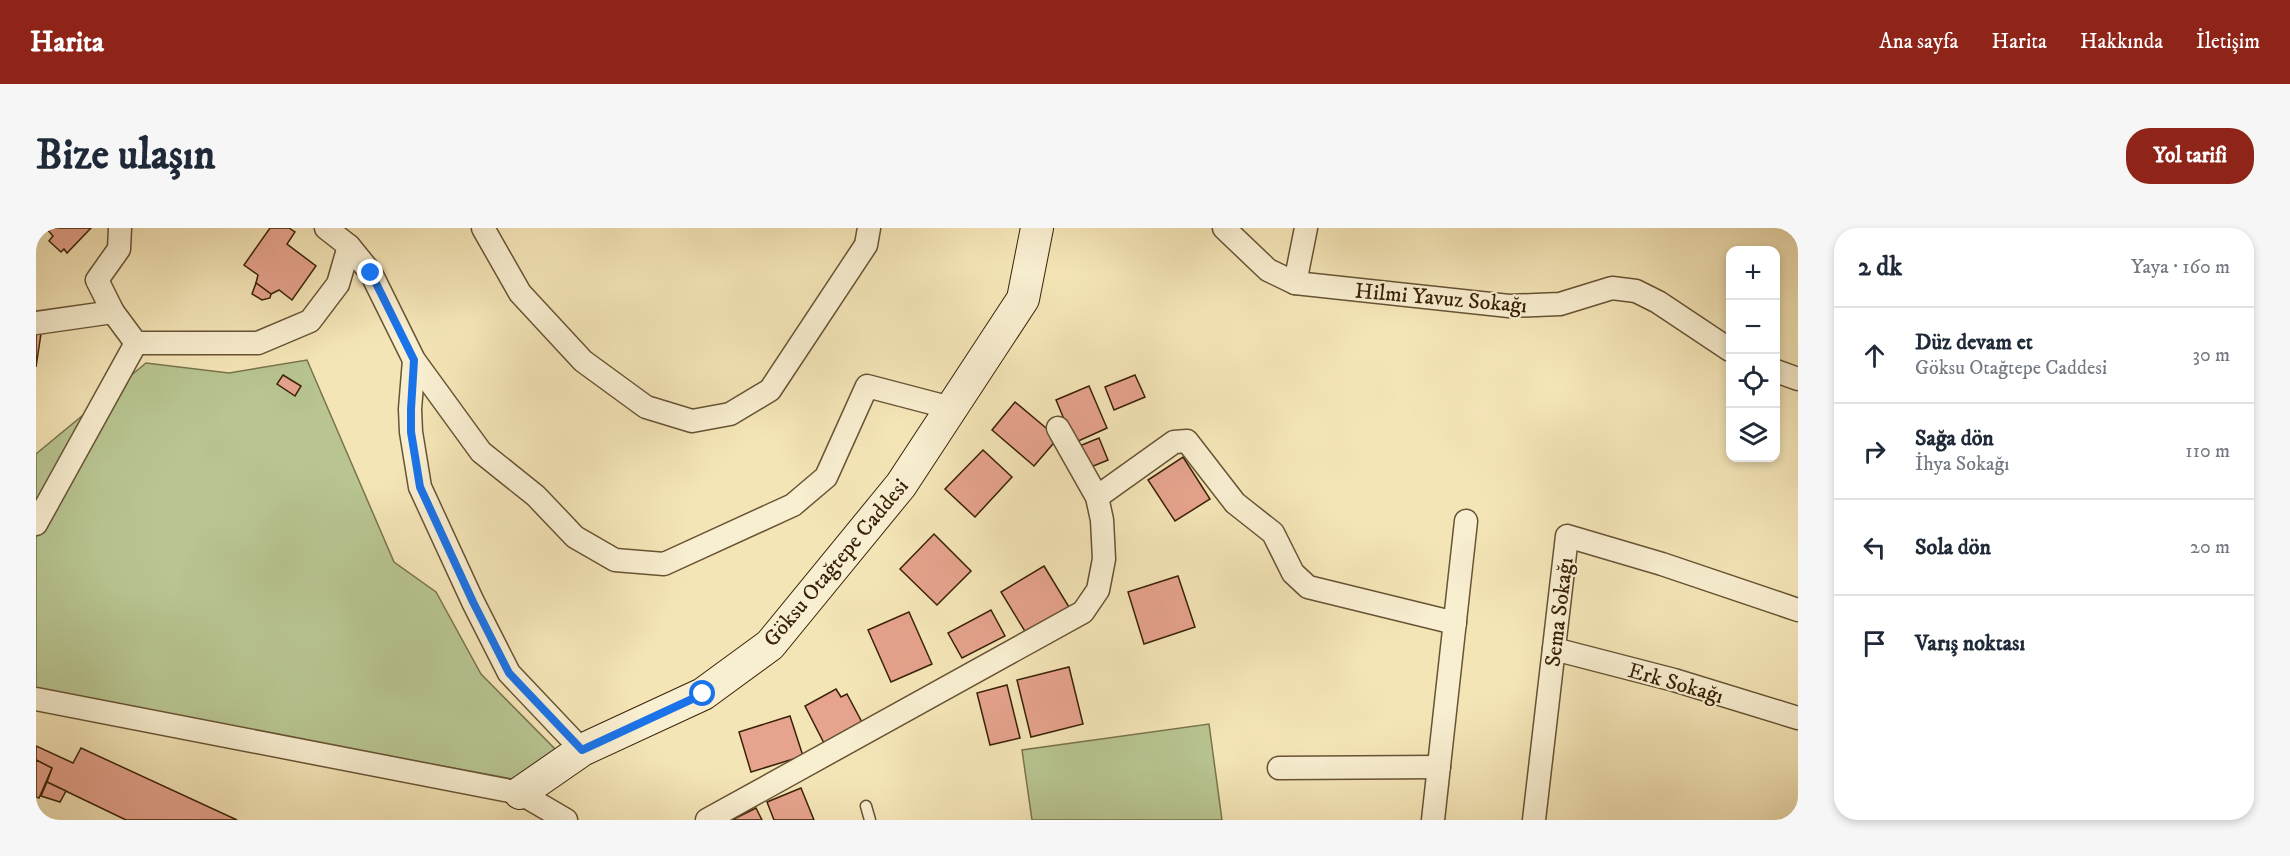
<!DOCTYPE html>
<html lang="tr">
<meta charset="utf-8">
<style>
:root{--surface:#fff;--page:#f6f6f7;--text:#1f2937;--muted:#747a83;--line:#e0e1e3;--accent:#8f2418}
body{margin:0;font-family:"IM FELL DW Pica",serif;background:var(--page);color:var(--text)}
.controls{position:absolute;right:18px;top:18px;display:grid;overflow:hidden;border-radius:12px;box-shadow:0 3px 9px #0003}
.controls button{width:54px;height:54px;display:grid;place-items:center;padding:0;border:0;border-bottom:2px solid var(--line);background:var(--surface);color:var(--text);font:30px sans-serif}
.stop{position:absolute;width:18px;height:18px;margin:-14px;border:4px solid #1a73e8;border-radius:50%;background:#fff}
.stop.end{background:#1a73e8;border-color:#fff;box-shadow:0 2px 6px #0008}
.list{margin:0;padding:0;list-style:none}
h2{display:flex;justify-content:space-between;align-items:center;height:78px;margin:0;padding:0 24px;font-size:26px}
h2 small{font-size:20px;font-weight:400;color:var(--muted)}
.list li{display:grid;grid-template-columns:39px 1fr auto;gap:18px;align-items:center;box-sizing:border-box;height:96px;padding:0 24px;border-top:2px solid var(--line)}
.list b{display:block;font-size:22px;white-space:nowrap}
.list p{margin:0;font-size:20px;white-space:nowrap;color:var(--muted)}
.list em{font-size:20px;font-style:normal;color:var(--muted)}
.icon{flex:none;width:33px;height:33px;fill:none;stroke:currentColor;stroke-width:2;stroke-linecap:round;stroke-linejoin:round}
.map{position:relative;flex:none;width:1762px;height:592px;overflow:hidden;border-radius:24px}
header{display:flex;align-items:center;gap:36px;box-sizing:border-box;height:84px;padding:0 30px;background:var(--accent);color:#fff}
header strong{font-size:28px}
nav{display:flex;gap:33px;margin-inline-start:auto;font-size:21px}
.intro{display:flex;align-items:center;justify-content:space-between;box-sizing:border-box;height:144px;padding:0 36px}
h1{margin:0;font-size:42px}
.button{padding:15px 27px;border-radius:24px;background:var(--accent);color:#fff;font-size:21px;font-weight:700}
main{display:flex;gap:36px;padding:0 36px}
aside{flex:1;background:var(--surface);border-radius:24px;box-shadow:0 3px 9px #0003}
.map>svg:first-child{display:block}
.green{fill:#b8c591;stroke:#79744c;stroke-width:1.5}
.building{fill:#e6a38d;stroke:#3a2208;stroke-width:1.5}
.lines{fill:none;stroke-linecap:round;stroke-linejoin:round}
.lane-casing{stroke:#685334;stroke-width:13}
.street-casing{stroke:#685334;stroke-width:25}
.secondary-casing{stroke:#3a2208;stroke-width:34}
.lane{stroke:#f8eed0;stroke-width:10}
.street{stroke:#f8eed0;stroke-width:22}
.secondary{stroke:#f8eed0;stroke-width:32}
.route{stroke:#1a73e8;stroke-width:8}
.labels{text-anchor:middle;stroke-width:4.5;stroke-linejoin:round;paint-order:stroke}
.street-label{font-size:22px;fill:#3a2208;stroke:#f8eed0}
</style>
<header>
<strong>Harita</strong>
<nav><a>Ana sayfa</a><a>Harita</a><a>Hakkında</a><a>İletişim</a></nav>
</header>
<div class="intro"><h1>Bize ulaşın</h1><a class="button">Yol tarifi</a></div>
<main>
<div class="map">
<svg width="1762" height="592" viewBox="0 0 1762 592">
<rect width="100%" height="100%" fill="#f4e5b7"/>
<filter id="stains"><feTurbulence type="fractalNoise" baseFrequency=".00333" numOctaves="4"/><feColorMatrix values="0 0 0 0 .2 0 0 0 0 .09 0 0 0 0 .02 0 0 0 .5 -.17"/></filter>
<radialGradient id="worn" r=".72"><stop offset=".6" stop-color="#630" stop-opacity="0"/><stop offset="1" stop-color="#630" stop-opacity=".3"/></radialGradient>
<g class="green">
<path d="M271,132l87,202 42,30 45,82 75,76 -44,29 -476,-89v-236l110,-91 83,10z"/>
<path d="M1173,496l13,96h-190l-10,-70z"/>
</g>
<g class="building">
<path d="M10,0h45l-24,25 -3,-4 -3,3 -12,-11 4,-5z"/>
<path d="M234,0h19l6,4 -8,12 29,22 -24,34 -13,-10 -8,4 -15,-11 2,-8 -14,-10z"/>
<path d="M220,55l15,11 -1,4 -8,2 -10,-6z"/>
<path d="M0,99h6l-6,40z"/>
<path d="M247,147l18,11 -6,10 -18,-12z"/>
<path d="M1099,147l10,22 -31,13 -9,-23z"/>
<path d="M1053,158l18,42 -33,15 -18,-43z"/>
<path d="M979,174l43,36 -24,28 -42,-36z"/>
<path d="M1063,210l9,22 -22,9 -9,-22z"/>
<path d="M947,222l29,27 -37,40 -30,-28z"/>
<path d="M1147,229l27,42 -35,22 -27,-41z"/>
<path d="M898,306l37,37 -34,34 -37,-36z"/>
<path d="M1008,338l25,41 -43,26 -25,-41z"/>
<path d="M1142,348l17,51 -51,17 -16,-52z"/>
<path d="M955,382l14,26 -43,22 -14,-25z"/>
<path d="M873,384l23,52 -41,18 -23,-52z"/>
<path d="M1033,439l14,57 -52,13 -14,-57z"/>
<path d="M971,457l13,53 -30,7 -13,-52z"/>
<path d="M800,461l5,8 6,-3 18,34 -39,19 -21,-41z"/>
<path d="M754,488l13,40 -52,16 -12,-40z"/>
<path d="M0,518l37,17 8,-15 156,72h-111l-79,-38 5,-14 -16,-8z"/>
<path d="M0,532l16,8 -13,30 -3,-1z"/>
<path d="M11,554l19,9 -6,11 -19,-6z"/>
<path d="M765,560l13,32h-40l-7,-18z"/>
<path d="M720,580l6,12h-30z"/>
</g>
<g class="lines">
<defs>
<path id="lane" d="M830,578l4,14"/>
<g id="street">
<path d="M84,0l-1,21 -22,31 16,32 23,31h122l52,-22 28,-37 11,-38"/>
<path d="M290,0l23,18 22,27 43,87 67,92 55,44 39,41 40,23 49,4 129,-59 33,-28 41,-91 84,22"/>
<path d="M447,0l37,65 63,68 63,46 46,14 38,-7 40,-24 96,-145 3,-17"/>
<path d="M1188,0l44,42 27,13 214,23 51,-2 52,-16 24,3 22,11 72,48"/>
<path d="M1259,55l11,-55"/>
<path d="M0,95l77,-11"/>
<path d="M378,132l-4,49 1,23 9,55 53,115 36,71 73,77"/>
<path d="M1740,143l22,8"/>
<path d="M1061,269l77,-55 13,-1 48,62 38,30 20,40 15,14 147,36"/>
<path d="M0,296l100,-181"/>
<path d="M1518,421l120,31 124,38"/>
<path d="M0,471l484,94 46,27"/>
<path d="M1243,540l160,-1"/>
<path d="M671,592l376,-208 15,-22 6,-31 -2,-39 -5,-23 -39,-69"/>
<path d="M1397,592l33,-299"/>
<path d="M1498,592l33,-284 95,28 136,46"/>
</g>
<path id="secondary" d="M484,565l62,-43 121,-56 67,-49 131,-160 122,-186 14,-71"/>
</defs>
<use href="#lane" class="lane-casing"/>
<use href="#street" class="street-casing"/>
<use href="#secondary" class="secondary-casing"/>
<use href="#lane" class="lane"/>
<use href="#street" class="street"/>
<use href="#secondary" class="secondary"/>
</g>
<g class="lines">
<path class="route" d="M335,45l43,87 -3,49v23l9,55 53,115 36,71 73,77 121,-56"/>
</g>
<g class="labels">
<g class="street-label">
<text transform="translate(1405 69) rotate(5)" y="8">Hilmi Yavuz Sokağı</text>
<text transform="translate(799 334) rotate(-50)" y="8">Göksu Otağtepe Caddesi</text>
<text transform="translate(1522 384) rotate(-83)" y="8">Sema Sokağı</text>
<text transform="translate(1640 454) rotate(16)" y="8">Erk Sokağı</text>
</g>
</g>
<rect width="100%" height="100%" filter="url(#stains)"/>
<rect width="100%" height="100%" fill="url(#worn)"/>
</svg>
<div class="controls">
<button>+</button>
<button>−</button>
<button><svg class="icon" aria-label="locate" viewBox="0 0 24 24"><circle cx="12" cy="12" r="6"/><path d="M12 2v4M12 18v4M2 12h4M18 12h4"/></svg></button>
<button><svg class="icon" aria-label="layers" viewBox="0 0 24 24"><path d="M12 4l9 5-9 5-9-5zM3 14l9 5 9-5"/></svg></button>
</div>
<div class="stop" style="left:667px;top:466px"></div>
<div class="stop end" style="left:335px;top:45px"></div>
</div>
<aside>
<h2>2 dk<small>Yaya · 160 m</small></h2>
<ul class="list">
<li><svg class="icon" aria-label="ahead" viewBox="0 0 24 24"><path d="M12 20V5M6 11l6-6 6 6"/></svg><div><b>Düz devam et</b><p>Göksu Otağtepe Caddesi</p></div><em>30 m</em></li>
<li><svg class="icon" aria-label="right" viewBox="0 0 24 24"><path d="M7 20v-9h11M14 6l5 5-5 5"/></svg><div><b>Sağa dön</b><p>İhya Sokağı</p></div><em>110 m</em></li>
<li><svg class="icon" aria-label="left" viewBox="0 0 24 24"><path d="M17 20v-9H6M10 6l-5 5 5 5"/></svg><div><b>Sola dön</b></div><em>20 m</em></li>
<li><svg class="icon" aria-label="arrive" viewBox="0 0 24 24"><path d="M6 21V4h12l-3 4 3 4H6"/></svg><div><b>Varış noktası</b></div></li>
</ul>
</aside>
</main>
